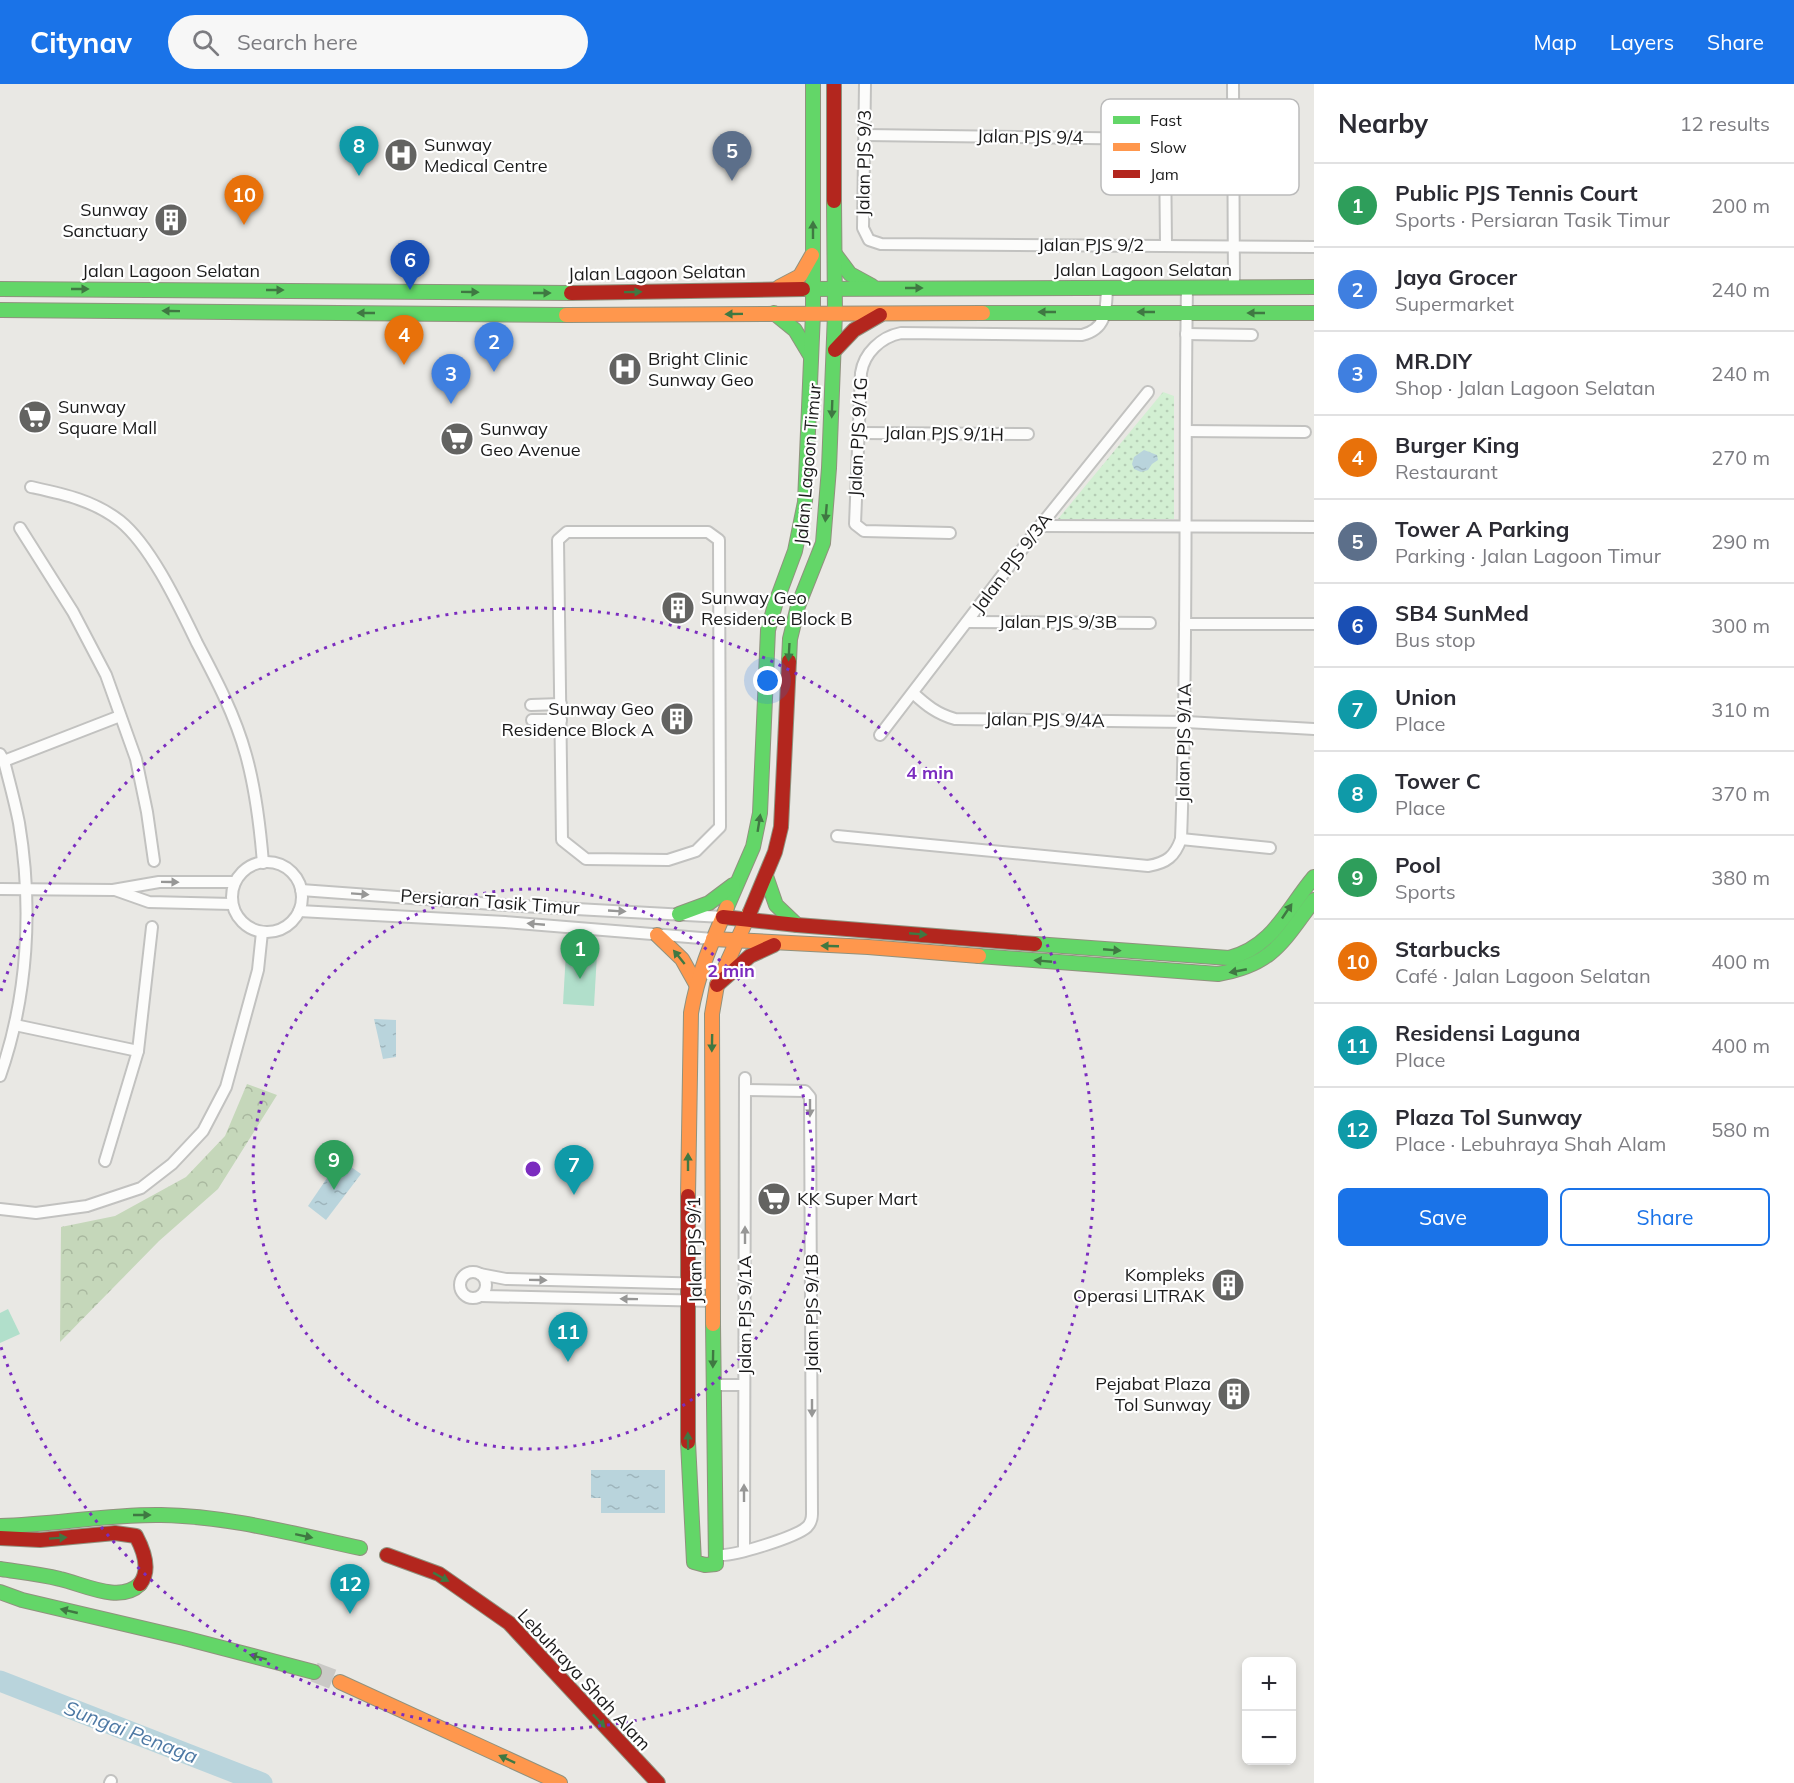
<!DOCTYPE html>
<meta charset="utf-8">
<style>
:root{--surface:#fff;--page:#f7f7f7;--text:#2b2b33;--muted:#7c7c81;--line:#e1e1e2;--accent:#1a73e8}
body{margin:0;font-family:Mulish,sans-serif;background:var(--page);color:var(--text)}
.controls{position:absolute;right:18px;bottom:18px;display:grid;overflow:hidden;border-radius:9px;box-shadow:0 3px 9px #0003}
.controls button{width:54px;height:54px;display:grid;place-items:center;padding:0;border:0;border-bottom:2px solid var(--line);background:var(--surface);color:var(--text);font:30px sans-serif}
.you{position:absolute;left:768px;top:597px;width:21px;height:21px;margin:-15px;border:4px solid #fff;border-radius:50%;background:#1a73e8;box-shadow:0 0 0 9px #1a73e833}
.badge{display:grid;place-items:center;width:39px;height:39px;border-radius:50%;background:var(--accent);color:#fff;font-size:20px;font-weight:700}
.pin{position:absolute;translate:-50% -50px;filter:drop-shadow(0 2px 3px #0008)}
.pin::after{content:'';position:absolute;top:32px;width:21px;height:18px;background:inherit;clip-path:polygon(0 0,100% 0,50% 100%)}
.list{margin:0;padding:0;list-style:none}
h2{display:flex;justify-content:space-between;align-items:center;height:78px;margin:0;padding:0 24px;font-size:26px}
h2 small{font-size:20px;font-weight:400;color:var(--muted)}
.list li{display:grid;grid-template-columns:39px 1fr auto;gap:18px;align-items:center;box-sizing:border-box;height:84px;padding:0 24px;border-top:2px solid var(--line)}
.list b{display:block;font-size:22px;white-space:nowrap}
.list p{margin:0;font-size:20px;white-space:nowrap;color:var(--muted)}
.list em{font-size:20px;font-style:normal;color:var(--muted)}
.actions{display:flex;gap:12px;padding:18px 24px}
.actions a{flex:1;padding:14px 0;border:2px solid var(--accent);border-radius:9px;text-align:center;font-size:21px;color:var(--accent)}
.actions .main{background:var(--accent);color:#fff}
.icon{flex:none;width:33px;height:33px;fill:none;stroke:currentColor;stroke-width:2;stroke-linecap:round;stroke-linejoin:round}
.map{position:relative;flex:none;width:1314px;height:1699px;overflow:hidden}
header{display:flex;align-items:center;gap:36px;box-sizing:border-box;height:84px;padding:0 30px;background:var(--accent);color:#fff}
header strong{font-size:28px}
nav{display:flex;gap:33px;margin-inline-start:auto;font-size:21px}
.search{width:420px;height:54px;background:var(--page);display:flex;align-items:center;gap:15px;box-sizing:border-box;padding:0 21px;border-radius:33px;color:var(--muted);font-size:22px}
main{display:flex}
aside{flex:1;background:var(--surface)}
.map>svg:first-child{display:block}
.forest{fill:url(#forest-crowns)}
.park{fill:url(#park-dots)}
.pitch{fill:#b1dfcb}
.water{fill:url(#water-ripples)}
.lines{fill:none;stroke-linecap:round;stroke-linejoin:round}
.river{stroke:#b9d4dc;stroke-width:21}
.highway-tunnel{stroke:#cac9c6;stroke-width:20;stroke-dasharray:20 10;stroke-linecap:butt}
.street-casing{stroke:#c2c2c0;stroke-width:14}
.fast-casing{stroke:#90927e;stroke-width:16}
.slow-casing{stroke:#90927e;stroke-width:16}
.jam-casing{stroke:#90927e;stroke-width:16}
.street{stroke:#fcfcfb;stroke-width:10}
.fast{stroke:#63d668;stroke-width:14}
.slow{stroke:#ff974d;stroke-width:14}
.jam{stroke:#b3261e;stroke-width:14}
.oneway{fill:#3f7842}
.oneway2{fill:#979796}
.ring{fill:none;stroke:#7b2cbf;stroke-width:3;stroke-dasharray:3 6}
.labels{text-anchor:middle;stroke-width:4.5;stroke-linejoin:round;paint-order:stroke}
.street-label{font-size:18px;fill:#1b1b1b;stroke:#fff}
.poi-label{font-size:18px;fill:#1b1b1b;stroke:#fff;text-anchor:start}
.water-label{font-size:20px;font-style:italic;fill:#4e79a4;stroke:#fff}
.key{fill:#fff;stroke:#bbb;stroke-width:1.5}
.key-label{font-size:16px;fill:#1b1b1b}
.centre{fill:#7b2cbf;stroke:#fff;stroke-width:3}
.ring-label{font-size:18px;text-anchor:middle;font-weight:bold;fill:#7b2cbf;stroke:#fff;stroke-width:4.5;stroke-linejoin:round;paint-order:stroke}
</style>
<header>
<strong>Citynav</strong>
<div class="search"><svg class="icon" aria-label="search" viewBox="0 0 24 24"><circle cx="10" cy="10" r="6"/><path d="M15 15l6 6"/></svg>Search here</div>
<nav><a>Map</a><a>Layers</a><a>Share</a></nav>
</header>
<main>
<div class="map">
<svg width="1314" height="1699" viewBox="0 0 1314 1699">
<defs>
<pattern id="forest-crowns" width="20" height="18" patternUnits="userSpaceOnUse" patternTransform="scale(1.5)"><rect width="20" height="18" fill="#c5d7ba"/><path d="M2 6a3 3 0 1 1 6 0M12 15a3 3 0 1 1 6 0" fill="none" stroke="#a9b89f"/></pattern>
<pattern id="park-dots" width="8" height="8" patternUnits="userSpaceOnUse" patternTransform="scale(1.5)"><rect width="8" height="8" fill="#d2efd2"/><path d="M2 2h.1M6 6h.1" fill="none" stroke="#b4ccb4" stroke-width="1.8" stroke-linecap="round"/></pattern>
<pattern id="water-ripples" width="26" height="14" patternUnits="userSpaceOnUse" patternTransform="scale(1.5)"><rect width="26" height="14" fill="#b9d4dc"/><path d="M2 4q2-2 4 0t4 0M15 11q2-2 4 0t4 0" fill="none" stroke="#9eb5bc"/></pattern>
</defs>
<rect width="100%" height="100%" fill="#e9e8e4"/>
<path class="forest" d="M247,1000l30,11 -59,94 -59,52 -99,101 1,-115 54,-11 71,-39 39,-41z"/>
<path class="park" d="M1163,308l11,4v123h-116z"/>
<g class="pitch">
<path d="M566,868l31,2 -3,52 -31,-2z"/>
<path d="M8,1225l12,25 -20,9v-30z"/>
</g>
<g class="water">
<path d="M1144,366l13,5 1,5 -6,4 -4,6 -7,2 -7,-3 -2,-5 2,-7z"/>
<path d="M374,935l22,1v37l-13,2z"/>
<path d="M340,1075l21,15 -35,46 -18,-14z"/>
<path d="M591,1386h74v43h-64v-15h-10z"/>
</g>
<g class="lines">
<path class="river" d="M0,1597l262,102"/>
<path class="highway-tunnel" d="M314,1588l26,10"/>
<defs>
<g id="street">
<path d="M865,0l-2,144 6,12 12,4 433,3"/>
<path d="M1233,0l1,204"/>
<path d="M865,51l290,4 7,3 3,6 1,97"/>
<path d="M1186,250l66,1"/>
<path d="M1186,347l119,1"/>
<path d="M859,349l169,1"/>
<path d="M31,403c32,7 62,13 89,34 31,25 59,85 77,122 19,36 38,72 49,112 10,36 14,71 17,108"/>
<path d="M1040,442l274,1"/>
<path d="M20,444l53,84 33,63 30,84 11,53 7,49"/>
<path d="M567,448h141l11,8 1,287 -24,24 -28,9 -82,-1 -24,-19 -4,-300z"/>
<path d="M950,449l-86,-2 -9,-7 6,-151c3,-20 20,-36 40,-40l181,2c25,-6 24,-25 25,-47"/>
<path d="M967,538l183,1"/>
<path d="M1185,540h129"/>
<path d="M913,609c13,12 24,21 42,26l231,3 128,7"/>
<path d="M531,621l30,-1"/>
<path d="M532,636h29"/>
<path d="M880,651l160,-209 108,-134"/>
<path d="M0,670l4,7c5,20 11,41 15,62 14,84 9,173 -19,253"/>
<path d="M4,677l116,-45"/>
<path d="M837,752l311,30c19,-3 27,-10 33,-27 7,-184 3,-367 6,-551"/>
<path d="M1181,755l89,9"/>
<circle cx="267" cy="813" r="35"/>
<path d="M0,805l113,1 46,-8h76"/>
<path d="M115,806l34,12 83,2"/>
<path d="M301,806l220,16 202,11"/>
<path d="M299,827l206,11 208,17"/>
<path d="M15,941l123,26"/>
<path d="M105,1077l33,-110 14,-124"/>
<path d="M0,1125l36,4 51,-7 54,-18 31,-24 31,-33 23,-44 32,-117 4,-38"/>
<circle cx="473" cy="1201" r="13"/>
<path d="M480,1190l26,5 207,5"/>
<path d="M481,1212l232,5"/>
<path d="M713,1301h31"/>
<path d="M715,1466l5,5c15,1 76,-18 87,-28 4,-4 5,-8 5,-13l-2,-417 -5,-6 -60,-1"/>
<path d="M744,1467l1,-473"/>
<path d="M110,1699l1,-2"/>
</g>
<g id="fast">
<path d="M835,170l15,20 22,12"/>
<path d="M0,205l571,4"/>
<path d="M803,205l511,-2"/>
<path d="M0,226l566,5"/>
<path d="M774,229l21,17 15,25"/>
<path d="M983,229h331"/>
<path d="M789,577l1,-22 8,-33 25,-63 6,-75 6,-155 -1,-112"/>
<path d="M766,792l10,29 21,20"/>
<path d="M727,823l26,-60 7,-34 8,-183 7,-25 20,-54 10,-49 8,-189v-229"/>
<path d="M679,830l30,-11 24,-18"/>
<path d="M1035,860l194,14c44,-11 58,-49 85,-81"/>
<path d="M979,872l239,18c55,-9 65,-33 96,-74"/>
<path d="M688,1358l6,120 11,3 11,-1 -3,-240"/>
<path d="M0,1442c54,-1 107,-12 161,-11 67,1 133,19 199,33"/>
<path d="M0,1485c20,3 40,5 60,10 23,5 60,25 80,5"/>
<path d="M0,1508l22,8 162,38 130,34"/>
</g>
<g id="slow">
<path d="M779,203l21,-11 12,-21"/>
<path d="M566,231l417,-2"/>
<path d="M657,851l25,24 14,25"/>
<path d="M713,855l155,8 111,9"/>
<path d="M688,1112l3,-183c7,-40 20,-69 36,-106"/>
<path d="M713,1240l-1,-310 5,-29 33,-73"/>
<path d="M340,1598l220,101"/>
</g>
<g id="jam">
<path d="M834,0v117"/>
<path d="M571,209l232,-4"/>
<path d="M835,266l19,-20 26,-15"/>
<path d="M750,828l25,-60 6,-25 8,-166"/>
<path d="M723,833l74,8 238,19"/>
<path d="M717,901l33,-29 24,-11"/>
<path d="M688,1112v246"/>
<path d="M0,1454l40,2 75,-7 21,3c8,15 15,34 4,48"/>
<path d="M387,1471l52,19 70,49 149,160"/>
</g>
</defs>
<use href="#street" class="street-casing"/>
<use href="#fast" class="fast-casing"/>
<use href="#slow" class="slow-casing"/>
<use href="#jam" class="jam-casing"/>
<use href="#street" class="street"/>
<use href="#fast" class="fast"/>
<use href="#slow" class="slow"/>
<use href="#jam" class="jam"/>
</g>
<defs><path id="oneway-solid" d="M-6-.8H1V-3.2L6.5 0L1 3.2V.8H-6Z" transform="scale(1.5)"/></defs>
<g class="oneway">
<use href="#oneway-solid" transform="translate(813 146) rotate(-90)"/>
<use href="#oneway-solid" transform="translate(914 204)"/>
<use href="#oneway-solid" transform="translate(80 205)"/>
<use href="#oneway-solid" transform="translate(275 206)"/>
<use href="#oneway-solid" transform="translate(470 208) rotate(1)"/>
<use href="#oneway-solid" transform="translate(633 208) rotate(-1)"/>
<use href="#oneway-solid" transform="translate(542 209)"/>
<use href="#oneway-solid" transform="translate(171 227) rotate(-179)"/>
<use href="#oneway-solid" transform="translate(1047 228) rotate(180)"/>
<use href="#oneway-solid" transform="translate(1146 228) rotate(-180)"/>
<use href="#oneway-solid" transform="translate(366 229) rotate(-180)"/>
<use href="#oneway-solid" transform="translate(1256 229) rotate(-180)"/>
<use href="#oneway-solid" transform="translate(734 230) rotate(179)"/>
<use href="#oneway-solid" transform="translate(832 325) rotate(92)"/>
<use href="#oneway-solid" transform="translate(826 429) rotate(95)"/>
<use href="#oneway-solid" transform="translate(789 568) rotate(93)"/>
<use href="#oneway-solid" transform="translate(759 739) rotate(-81)"/>
<use href="#oneway-solid" transform="translate(1287 827) rotate(-56)"/>
<use href="#oneway-solid" transform="translate(918 850) rotate(5)"/>
<use href="#oneway-solid" transform="translate(830 862) rotate(-178)"/>
<use href="#oneway-solid" transform="translate(1112 866) rotate(5)"/>
<use href="#oneway-solid" transform="translate(679 873) rotate(-129)"/>
<use href="#oneway-solid" transform="translate(1043 877) rotate(-175)"/>
<use href="#oneway-solid" transform="translate(1238 887) rotate(169)"/>
<use href="#oneway-solid" transform="translate(712 959) rotate(91)"/>
<use href="#oneway-solid" transform="translate(688 1078) rotate(-90)"/>
<use href="#oneway-solid" transform="translate(713 1275) rotate(91)"/>
<use href="#oneway-solid" transform="translate(688 1357) rotate(-91)"/>
<use href="#oneway-solid" transform="translate(142 1431)"/>
<use href="#oneway-solid" transform="translate(304 1452) rotate(12)"/>
<use href="#oneway-solid" transform="translate(58 1454) rotate(-4)"/>
<use href="#oneway-solid" transform="translate(441 1493) rotate(29)"/>
<use href="#oneway-solid" transform="translate(69 1527) rotate(-167)"/>
<use href="#oneway-solid" transform="translate(258 1573) rotate(-165)"/>
<use href="#oneway-solid" transform="translate(599 1637) rotate(47)"/>
<use href="#oneway-solid" transform="translate(507 1675) rotate(-155)"/>
</g>
<g class="oneway2">
<use href="#oneway-solid" transform="translate(170 798) rotate(1)"/>
<use href="#oneway-solid" transform="translate(360 810) rotate(4)"/>
<use href="#oneway-solid" transform="translate(617 827) rotate(3)"/>
<use href="#oneway-solid" transform="translate(536 840) rotate(-175)"/>
<use href="#oneway-solid" transform="translate(810 1024) rotate(90)"/>
<use href="#oneway-solid" transform="translate(745 1151) rotate(-90)"/>
<use href="#oneway-solid" transform="translate(538 1196) rotate(1)"/>
<use href="#oneway-solid" transform="translate(629 1215) rotate(-179)"/>
<use href="#oneway-solid" transform="translate(812 1324) rotate(90)"/>
<use href="#oneway-solid" transform="translate(744 1409) rotate(-90)"/>
</g>
<g class="ring">
<circle cx="533" cy="1085" r="280"/>
<path d="M1 907A561 561 0 1 1 1 1263"/>
</g>
<defs>
<symbol id="hospital-disc" viewBox="-11 -11 22 22"><circle r="9.5" fill="#636361" stroke="#fff"/><path d="M-5-5h3v3.5h4V-5h3V5h-3V1.5h-4V5h-3Z" fill="#fff"/></symbol>
<symbol id="building-disc" viewBox="-11 -11 22 22"><circle r="9.5" fill="#636361" stroke="#fff"/><path d="M-4-6H4V6H1V3H-1V6H-4ZM-2.5-4.3h1.7v1.8h-1.7ZM.8-4.3h1.7v1.8H.8ZM-2.5-1h1.7V.8h-1.7ZM.8-1h1.7V.8H.8Z" fill="#fff"/></symbol>
<symbol id="supermarket-disc" viewBox="-11 -11 22 22"><circle r="9.5" fill="#636361" stroke="#fff"/><path d="M-6-5.5h2.5l.6 2H6L4.5 2H-2.5L-4.4-4H-6ZM-1.5 3.2a1.3 1.3 0 1 0 .1 0ZM3 3.2a1.3 1.3 0 1 0 .1 0Z" fill="#fff"/></symbol>
</defs>
<g fill-rule="evenodd">
<use href="#hospital-disc" x="382" y="52" width="38" height="38"/>
<use href="#building-disc" x="152" y="117" width="38" height="38"/>
<use href="#hospital-disc" x="606" y="266" width="38" height="38"/>
<use href="#supermarket-disc" x="16" y="314" width="38" height="38"/>
<use href="#supermarket-disc" x="438" y="336" width="38" height="38"/>
<use href="#building-disc" x="659" y="505" width="38" height="38"/>
<use href="#building-disc" x="658" y="616" width="38" height="38"/>
<use href="#supermarket-disc" x="755" y="1096" width="38" height="38"/>
<use href="#building-disc" x="1209" y="1182" width="38" height="38"/>
<use href="#building-disc" x="1215" y="1291" width="38" height="38"/>
</g>
<g class="labels">
<g class="street-label">
<text transform="translate(1030 53) rotate(1)" y="6">Jalan PJS 9/4</text>
<text transform="translate(864 79) rotate(-89)" y="6">Jalan PJS 9/3</text>
<text x="1091" y="167">Jalan PJS 9/2</text>
<text x="1143" y="192">Jalan Lagoon Selatan</text>
<text x="171" y="193">Jalan Lagoon Selatan</text>
<text transform="translate(657 189) rotate(-1)" y="6">Jalan Lagoon Selatan</text>
<text transform="translate(944 350) rotate(1)" y="6">Jalan PJS 9/1H</text>
<text transform="translate(858 353) rotate(-87)" y="6">Jalan PJS 9/1G</text>
<text transform="translate(808 380) rotate(-85)" y="6">Jalan Lagoon Timur</text>
<text transform="translate(1012 479) rotate(-53)" y="6">Jalan PJS 9/3A</text>
<text x="1058" y="544">Jalan PJS 9/3B</text>
<text transform="translate(1045 636) rotate(1)" y="6">Jalan PJS 9/4A</text>
<text transform="translate(1184 659) rotate(-89)" y="6">Jalan PJS 9/1A</text>
<text transform="translate(490 818) rotate(4)" y="6">Persiaran Tasik Timur</text>
<text transform="translate(695 1166) rotate(-91)" y="6">Jalan PJS 9/1</text>
<text transform="translate(812 1229) rotate(-90)" y="6">Jalan PJS 9/1B</text>
<text transform="translate(745 1231) rotate(-90)" y="6">Jalan PJS 9/1A</text>
<text transform="translate(584 1596) rotate(47)" y="6">Lebuhraya Shah Alam</text>
</g>
<g class="poi-label">
<text x="424" y="67">Sunway<tspan x="424" dy="21">Medical Centre</tspan></text>
<text x="148" y="132" text-anchor="end">Sunway<tspan x="148" dy="21">Sanctuary</tspan></text>
<text x="648" y="281">Bright Clinic<tspan x="648" dy="21">Sunway Geo</tspan></text>
<text x="58" y="329">Sunway<tspan x="58" dy="21">Square Mall</tspan></text>
<text x="480" y="351">Sunway<tspan x="480" dy="21">Geo Avenue</tspan></text>
<text x="701" y="520">Sunway Geo<tspan x="701" dy="21">Residence Block B</tspan></text>
<text x="654" y="631" text-anchor="end">Sunway Geo<tspan x="654" dy="21">Residence Block A</tspan></text>
<text x="797" y="1121">KK Super Mart</text>
<text x="1205" y="1197" text-anchor="end">Kompleks<tspan x="1205" dy="21">Operasi LITRAK</tspan></text>
<text x="1211" y="1306" text-anchor="end">Pejabat Plaza<tspan x="1211" dy="21">Tol Sunway</tspan></text>
</g>
<g class="water-label">
<text transform="translate(131 1648) rotate(21)" y="7">Sungai Penaga</text>
</g>
</g>
<rect x="1101" y="15" width="198" height="96" rx="9" class="key"/>
<rect x="1113" y="32" width="27" height="8" fill="#63d668"/>
<rect x="1113" y="59" width="27" height="8" fill="#ff974d"/>
<rect x="1113" y="86" width="27" height="8" fill="#b3261e"/>
<g class="key-label">
<text x="1150" y="42">Fast</text>
<text x="1150" y="69">Slow</text>
<text x="1150" y="96">Jam</text>
</g>
<circle cx="533" cy="1085" r="9" class="centre"/>
<g class="ring-label">
<text x="930" y="695">4 min</text>
<text x="731" y="893">2 min</text>
</g>
</svg>
<div class="controls">
<button>+</button>
<button>−</button>
</div>
<div class="you"></div>
<div class="pin badge" style="left:580px;top:895px;background:#2e9e5b">1</div>
<div class="pin badge" style="left:494px;top:288px;background:#3f7fe0">2</div>
<div class="pin badge" style="left:451px;top:320px;background:#3f7fe0">3</div>
<div class="pin badge" style="left:404px;top:281px;background:#e8710a">4</div>
<div class="pin badge" style="left:732px;top:97px;background:#5c6f8a">5</div>
<div class="pin badge" style="left:410px;top:206px;background:#1a4fb4">6</div>
<div class="pin badge" style="left:574px;top:1111px;background:#0f9aa8">7</div>
<div class="pin badge" style="left:359px;top:92px;background:#0f9aa8">8</div>
<div class="pin badge" style="left:334px;top:1106px;background:#2e9e5b">9</div>
<div class="pin badge" style="left:244px;top:141px;background:#e8710a">10</div>
<div class="pin badge" style="left:568px;top:1278px;background:#0f9aa8">11</div>
<div class="pin badge" style="left:350px;top:1530px;background:#0f9aa8">12</div>
</div>
<aside>
<h2>Nearby<small>12 results</small></h2>
<ul class="list">
<li><span class="badge" style="background:#2e9e5b">1</span><div><b>Public PJS Tennis Court</b><p>Sports · Persiaran Tasik Timur</p></div><em>200 m</em></li>
<li><span class="badge" style="background:#3f7fe0">2</span><div><b>Jaya Grocer</b><p>Supermarket</p></div><em>240 m</em></li>
<li><span class="badge" style="background:#3f7fe0">3</span><div><b>MR.DIY</b><p>Shop · Jalan Lagoon Selatan</p></div><em>240 m</em></li>
<li><span class="badge" style="background:#e8710a">4</span><div><b>Burger King</b><p>Restaurant</p></div><em>270 m</em></li>
<li><span class="badge" style="background:#5c6f8a">5</span><div><b>Tower A Parking</b><p>Parking · Jalan Lagoon Timur</p></div><em>290 m</em></li>
<li><span class="badge" style="background:#1a4fb4">6</span><div><b>SB4 SunMed</b><p>Bus stop</p></div><em>300 m</em></li>
<li><span class="badge" style="background:#0f9aa8">7</span><div><b>Union</b><p>Place</p></div><em>310 m</em></li>
<li><span class="badge" style="background:#0f9aa8">8</span><div><b>Tower C</b><p>Place</p></div><em>370 m</em></li>
<li><span class="badge" style="background:#2e9e5b">9</span><div><b>Pool</b><p>Sports</p></div><em>380 m</em></li>
<li><span class="badge" style="background:#e8710a">10</span><div><b>Starbucks</b><p>Café · Jalan Lagoon Selatan</p></div><em>400 m</em></li>
<li><span class="badge" style="background:#0f9aa8">11</span><div><b>Residensi Laguna</b><p>Place</p></div><em>400 m</em></li>
<li><span class="badge" style="background:#0f9aa8">12</span><div><b>Plaza Tol Sunway</b><p>Place · Lebuhraya Shah Alam</p></div><em>580 m</em></li>
</ul>
<div class="actions"><a class="main">Save</a><a>Share</a></div>
</aside>
</main>
